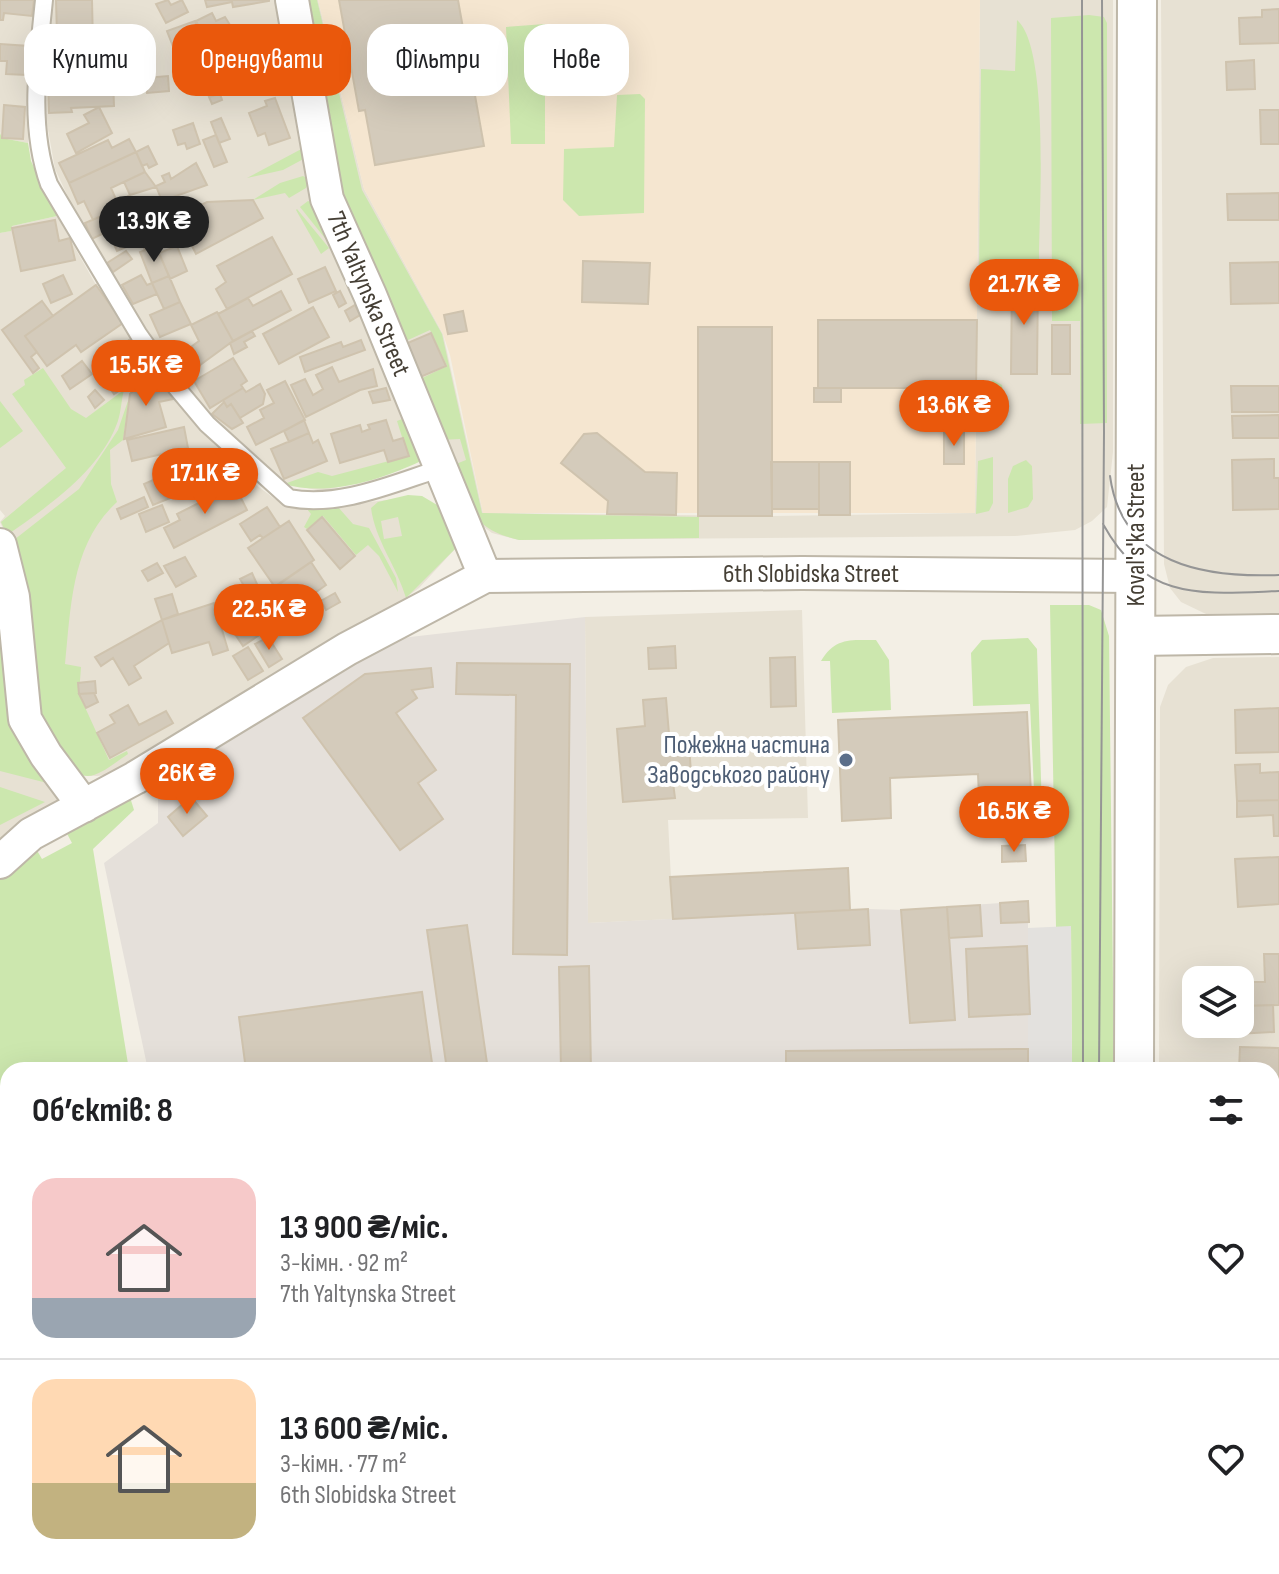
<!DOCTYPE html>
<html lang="uk">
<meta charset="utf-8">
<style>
body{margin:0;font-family:"Sofia Sans Condensed",sans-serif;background:#f6f6f6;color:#202124;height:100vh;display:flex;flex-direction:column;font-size:30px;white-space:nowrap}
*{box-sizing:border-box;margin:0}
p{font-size:26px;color:#757577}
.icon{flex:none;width:44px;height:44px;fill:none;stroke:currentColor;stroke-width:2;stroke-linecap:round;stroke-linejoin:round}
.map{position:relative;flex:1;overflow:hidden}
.details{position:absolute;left:0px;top:1062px;width:1280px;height:512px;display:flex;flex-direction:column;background:#fff;border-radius:24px 24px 0 0;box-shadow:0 8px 32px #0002}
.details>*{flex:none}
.top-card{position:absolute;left:24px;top:24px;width:800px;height:72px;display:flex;gap:16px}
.fabs{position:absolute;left:1182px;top:966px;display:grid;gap:16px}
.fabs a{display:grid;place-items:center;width:72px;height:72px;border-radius:16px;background:#fff;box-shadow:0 8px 32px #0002;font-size:40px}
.price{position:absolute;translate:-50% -68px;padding:0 18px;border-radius:28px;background:#ea580c;color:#fff;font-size:26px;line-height:52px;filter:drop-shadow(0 2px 4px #0008)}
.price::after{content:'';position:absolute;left:50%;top:48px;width:24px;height:18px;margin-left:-12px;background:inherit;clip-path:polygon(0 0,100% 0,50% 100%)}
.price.on{background:#222;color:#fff}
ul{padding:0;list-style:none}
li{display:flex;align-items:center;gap:24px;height:200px;padding:0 32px}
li+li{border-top:2px solid #e0e0e0}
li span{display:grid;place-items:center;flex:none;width:224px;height:160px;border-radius:24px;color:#555}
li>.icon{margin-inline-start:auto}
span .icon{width:96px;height:96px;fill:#fffc;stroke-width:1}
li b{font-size:34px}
h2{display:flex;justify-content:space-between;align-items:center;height:96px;padding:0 32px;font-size:34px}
.pill{padding:0 28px;border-radius:24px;background:#fff;box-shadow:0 8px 32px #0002;font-size:28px;line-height:72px}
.pill.on{background:#ea580c;color:#fff}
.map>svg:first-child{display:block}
.residential{fill:#e7e1d3;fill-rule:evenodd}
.commercial{fill:#f5e6d0}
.industrial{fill:#e5e0da}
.green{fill:#cce7ae;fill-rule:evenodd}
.parking{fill:#e3e1de}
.building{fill:#d4cbbb;stroke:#cfc3ae;stroke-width:2}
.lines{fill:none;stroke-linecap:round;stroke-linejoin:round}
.service-casing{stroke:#beb7a8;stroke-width:20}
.minor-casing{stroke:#beb7a8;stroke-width:36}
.tertiary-casing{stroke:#beb7a8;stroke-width:42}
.service{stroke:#fff;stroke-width:16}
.minor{stroke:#fff;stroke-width:32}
.tertiary{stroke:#fff;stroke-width:38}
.tram{stroke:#959595;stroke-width:2}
.service-dot{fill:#5c6f8a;stroke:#fff;stroke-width:3}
.labels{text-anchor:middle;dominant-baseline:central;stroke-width:8;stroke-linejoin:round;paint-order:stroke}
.street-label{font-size:26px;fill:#453f35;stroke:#fff}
.service-label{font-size:26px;fill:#4e5e75;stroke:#fff;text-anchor:end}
</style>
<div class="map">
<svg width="1279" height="1574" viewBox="0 0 1279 1574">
<rect width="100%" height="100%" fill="#f3efe5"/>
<path class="residential" d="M0,0H37L28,143L2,138L0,132Z
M48,0H286L406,405L401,470L323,491L284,484L207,411L148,334L82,227L55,169L45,113Z
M297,0H318L364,189L443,334L483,513L772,516L975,513L980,0H1113V452L1107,507L1092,521L1075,530L1015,536L519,540L492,533L480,524L397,345Z
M1161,0H1279V613L1206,614L1181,602L1170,588L1164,564Z
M57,216L96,285L171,390L245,477L275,499L308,509L422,496L455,549L419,588L364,628L114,774L97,776L80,775L42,716L10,543L0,522L5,516L0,510V233L10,231L12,226Z
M0,591L60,794L56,805L0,852Z
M802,610L808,818L668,820L673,919L588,923L585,617Z
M1279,657V1142L1272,1141V1070H1159L1160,707L1168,685L1186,667L1213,658ZM1196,980H1240V1024H1196Z"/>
<path class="commercial" d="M318,0H980L975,513H483L450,355L443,334L364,189Z
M8,1199V1566H222L223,1574H0V1202Z"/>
<path class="industrial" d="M585,617L588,923L868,909L901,910L1028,901V1070H148L104,863L158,823V780L375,646L410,637Z
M1272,1171H1279V1574H1155V1566H1272Z
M489,1566H1025V1574H490Z"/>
<path class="green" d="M297,0H317L362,190L442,334L482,513L699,517V538L519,540C469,528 472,508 451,466L466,460L460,439L439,440L414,382L447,366L430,330L397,345L330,189Z
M1089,15L1104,17L1107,23V423L1080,424V321H1052L1051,18Z
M1017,20C1050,48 1039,214 1039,261L1005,260L1004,279L979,278L981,69L1015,71Z
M545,24V144H511L506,27Z
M640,94L645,99L644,213L579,216L563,200L564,149L614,147L617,95Z
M0,133L2,138L28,143L31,161L57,216L12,226L11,231L0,233Z
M307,146L311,155L283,170L247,178Z
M303,176L310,180L306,188L289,198L285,193L253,200L280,183Z
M308,201L319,205L332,247L300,207Z
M297,209L329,248L321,254L296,210Z
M43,368L71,409L86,418L124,390C121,401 121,415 116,426C98,472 46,508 7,535L1,522L66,468L12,394L25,385L24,380Z
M993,380L1002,385L1004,397L986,425C980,410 978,388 993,380Z
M129,398L123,440L110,450L111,484L117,502C71,544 71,607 65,664L81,667L79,694L109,760L127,751L128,754C117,761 100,776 88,776C68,777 48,732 42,716L10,543L79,489L118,430Z
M0,401L23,431L0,448Z
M410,416L421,461C381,480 327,497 284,484L318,472L332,476L408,456L397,421Z
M993,457V503L989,511L976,514L978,461Z
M1026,460L1032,466L1033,499L1028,507L1008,513V479L1013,466Z
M408,495L422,496L449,512L455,530V549L406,598C397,567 375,540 371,508L378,502ZM398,517L402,536L384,539L381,521Z
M338,507L353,524L369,528L396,578L398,592L379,556L368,545L356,555L323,516L307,529L304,527L311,514L307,509Z
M0,591L51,784L0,771Z
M1050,605H1089L1101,610L1109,636L1114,1070H1072L1071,927H1056Z
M1028,638L1037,649L1042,811L1035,812L1030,704L973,706L971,653L982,640Z
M876,640L889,660L891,710L832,713L830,661H821C835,637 851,640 876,640Z
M0,787L45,802L0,825Z
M129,794L134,810L93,849L129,1070H8V1186L0,1188V870L35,847L42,859L72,843L64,828Z
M222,1566H489L490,1574H223Z
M1060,1566H1114V1574H1060Z"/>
<path class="parking" d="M1071,926L1072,1070H1028V928Z"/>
<path class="building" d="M0,0H34L32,16L4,13L3,20H0Z
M56,0H92L93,45H78V34L57,35Z
M168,0L171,5L182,0L188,12L166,23L156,4Z
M205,0H269V1L233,7L232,2L207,7Z
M339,0H458L484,146L375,165L365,110L359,111Z
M1279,9V43L1240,44L1239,18L1262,17V10Z
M212,13L216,21L225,17L245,49L237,52L233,46L229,48L231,51L215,59L196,21Z
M195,21L202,39L195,42L198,49L189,52L187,45L174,49L167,31Z
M0,44L29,46L27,75L6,74L7,61H0Z
M51,50L99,53L97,77L49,74Z
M290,58L292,71L281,72L280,59Z
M1254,60L1255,89L1227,90L1226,62Z
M121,62L122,74L97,77L98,64Z
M168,76L169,91L147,93L146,78Z
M208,76L209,84L195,87L193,80Z
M113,79L114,106L71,108L72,112L49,113L48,81Z
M220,94L222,100L212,104L209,97Z
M275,98L290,138L269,145L265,133L258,136L249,113L267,106L265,101Z
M4,105L25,107L23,139L2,138Z
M99,107L112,133L76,153L67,134L89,123L84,115Z
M1260,110H1279V144H1261Z
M221,118L230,139L219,143L211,122Z
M193,123L200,144L187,149L185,143L178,145L173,130Z
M216,135L227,162L214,167L203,140Z
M129,139L136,152L69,183L59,163L108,140L112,148Z
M148,146L157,164L149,168L147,164L142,166L136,152Z
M136,152L145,172L111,188L122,213L108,220L105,214L93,220L84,201L78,204L69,183Z
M196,163L207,185L162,201L156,186L165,182L162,176L169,173L171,179Z
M145,172L156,187L130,195L124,182Z
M1279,193V220H1228L1227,194Z
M130,195L138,208L126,217L117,202Z
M189,198L195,208L207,202L253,200L263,218L196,254L185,232L170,241L156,215Z
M99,217L106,232L92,239L85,223Z
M120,217H126L134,235L129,237L133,244L117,251L105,224Z
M55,220L59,241L70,238L75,260L21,271L12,228Z
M146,228L154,246L145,250L137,232Z
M272,237L292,274L227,309L216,289L226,282L217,266Z
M156,246L169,276L152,283L140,252Z
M177,246L187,271L170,279L159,253Z
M126,251L132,259L113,272L107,263Z
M583,261L650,263L648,304L582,302Z
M1279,262V303L1231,304L1230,263Z
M325,267L336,291L309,303L298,279Z
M63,275L72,294L51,303L43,284Z
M141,275L147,285L152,283L157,294L133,304L122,285Z
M169,276L180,302L164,309L152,283Z
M1012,280H1038L1037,374H1011Z
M96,285L123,323L81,352L76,345L47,366L25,336Z
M281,291L291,310L233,341L218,314L248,298L253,306Z
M340,291L346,303L339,307L333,295Z
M42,301L53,316L25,336L37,352L31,357L39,368L33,373L2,330Z
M180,302L191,324L160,337L150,315Z
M355,305L360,315L350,321L345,311Z
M313,307L329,337L279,364L263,334Z
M463,311L467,331L448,334L444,315Z
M217,312L233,341L189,373L177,357L199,341L191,325Z
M818,320H977L976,388H818Z
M1052,325H1070V374H1052Z
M698,327H772V516H698Z
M252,331L255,336L244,342L247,347L234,354L230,343Z
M431,333L446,366L418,378L403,345Z
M129,340L151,369L114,394L94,364Z
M361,340L365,350L305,372L300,357L341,342L343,347Z
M233,358L247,381L241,385L243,388L210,408L194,381Z
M82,361L92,374L70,389L62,376Z
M332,367L339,382L373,369L377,386L360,390L306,417L291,385L305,379L313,395L323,389L316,375Z
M161,377L173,399L159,402L166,427L124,439L130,394L141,383Z
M285,381L305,420L256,445L247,427L264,418L260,410L274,403L267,390Z
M260,384L265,394L263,404L240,418L231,404L227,407L223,400L243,388L246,392Z
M1231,386H1279V412H1232Z
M386,388L390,400L373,403L369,392Z
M814,388H841V402H814Z
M95,390L104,400L95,408L88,397Z
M224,402L227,407L231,404L243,423L232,429L212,414Z
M1279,415V438H1233L1232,416Z
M304,420L309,433L289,442L284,431Z
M386,420L393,441L403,438L409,456L388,462L384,450L340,463L331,434L360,425L362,432L370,429L368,425Z
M184,427L188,448L132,461L127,440Z
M309,433L313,443L318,440L327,461L284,479L271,449Z
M597,433L645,472L677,473L676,515L607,514L608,501L561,463L584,434Z
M944,433H964V464H944Z
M189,455L193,464L206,458L215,480L153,505L144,484L172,472L169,463Z
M1274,459V478H1279V509L1233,510L1232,460Z
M771,462H819V509H772Z
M819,462H850V515H819Z
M220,486L225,496L237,490L247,510L174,548L164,528L180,520L177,514L199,503L196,498Z
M144,497L148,507L121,519L117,509Z
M162,505L169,522L146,532L139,514Z
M267,507L280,527L263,538L260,535L251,541L240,524Z
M322,517L355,556L340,569L307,530Z
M289,521L314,560L275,587L248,548Z
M185,557L196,576L176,587L164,566Z
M311,562L326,585L312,595L317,603L291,621L271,589Z
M157,563L163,573L148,581L142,571Z
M252,573L261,593L252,600L240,579Z
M266,590L275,602L269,606L277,618L269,624L271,627L243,646L219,610L246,591L252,600Z
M335,593L340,602L326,610L321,601Z
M172,594L178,614L162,620L155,599Z
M214,603L228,650L213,655L209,642L172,653L162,620Z
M162,620L169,643L134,666L141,678L129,685L113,658L101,666L95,657Z
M268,637L282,659L269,667L255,644Z
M675,646L676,668L649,669L648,648Z
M248,647L263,671L248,680L233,656Z
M795,657L796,706L771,707L770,658Z
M457,663L570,664L567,955L513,954L516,695L456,694Z
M431,668L433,687L412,690L417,698L396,713L436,770L418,783L443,819L400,850L303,718L365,674Z
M95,681L96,693L79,694L78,683Z
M94,693L98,702L86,708L79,694Z
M666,698L670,746L689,744L691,773L672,775L675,798L623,802L617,729L645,726L643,700Z
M128,705L139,725L166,711L173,723L110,758L97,733L115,723L110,715Z
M1279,708V752L1236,753L1235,710Z
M1027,712L1032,815L980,818L978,774L890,778L891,818L842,821L838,720Z
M1260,764V773L1279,772V800L1237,801L1235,765Z
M191,797L207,816L183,836L168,817Z
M1279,800V836H1274L1273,815L1237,817V801Z
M1025,845L1026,861L1002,862V846Z
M1279,857V904L1238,907L1235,859Z
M848,868L850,910L673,919L670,877Z
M1028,901L1029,922L1001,923L1000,903Z
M980,905L982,936L949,938L947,907Z
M947,907L955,1020L910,1023L901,910Z
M868,909L870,945L798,949L795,913Z
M467,925L488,1070H447L427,930Z
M1027,946L1030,1014L969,1017L966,949Z
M1264,954H1279V1005L1240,1006V982H1265Z
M589,966L591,1070H561L559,967Z
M422,992L433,1070H246L239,1017Z
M1273,1005L1274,1032L1237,1034L1240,1006Z
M1240,1047L1279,1048V1082H1272V1070H1239Z
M1028,1049V1070H786V1051Z
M1272,1222L1279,1223V1308H1272Z
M1272,1347H1279V1493L1272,1494Z
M1272,1507H1279V1561L1272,1562Z
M508,1566H642V1574H508Z"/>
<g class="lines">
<defs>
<path id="service" d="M44,0C38,60 28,126 49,184L139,335L176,387L207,424L289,498C340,508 394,483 442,468"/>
<path id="minor" d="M292,0L327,199L370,295L485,576
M0,545L13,597L25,719L46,755L84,806
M0,862L31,834L135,778L347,649L485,576L802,573L1136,576
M1272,1156H1279"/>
<path id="tertiary" d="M1136,636L1279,634
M1134,1070L1137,0
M1134,1566V1574"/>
</defs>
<use href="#service" class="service-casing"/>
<use href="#minor" class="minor-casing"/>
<use href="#tertiary" class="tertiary-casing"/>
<use href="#service" class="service"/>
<use href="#minor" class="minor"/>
<use href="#tertiary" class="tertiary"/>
<path class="tram" d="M1082,0L1083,1070
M1110,476C1122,565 1205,578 1279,575
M1103,524C1146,602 1201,594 1279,591
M1099,1070L1104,433L1102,0
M1083,1574V1566
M1098,1574V1566"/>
</g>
<circle class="service-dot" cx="846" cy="760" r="8"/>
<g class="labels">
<g class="street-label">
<text transform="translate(368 294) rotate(67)">7th Yaltynska Street</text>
<text transform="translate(1136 535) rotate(-90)">Koval's'ka Street</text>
<text x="811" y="574">6th Slobidska Street</text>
</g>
<g class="service-label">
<text x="830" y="745">Пожежна частина<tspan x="830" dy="30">Заводського району</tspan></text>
</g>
</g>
</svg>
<div class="fabs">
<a><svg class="icon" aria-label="layers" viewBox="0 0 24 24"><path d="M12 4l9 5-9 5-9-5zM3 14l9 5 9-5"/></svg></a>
</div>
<b class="price on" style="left:154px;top:264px">13.9K ₴</b>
<b class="price" style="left:1024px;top:327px">21.7K ₴</b>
<b class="price" style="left:146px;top:408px">15.5K ₴</b>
<b class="price" style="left:954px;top:448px">13.6K ₴</b>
<b class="price" style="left:205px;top:516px">17.1K ₴</b>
<b class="price" style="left:269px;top:652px">22.5K ₴</b>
<b class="price" style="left:187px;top:816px">26K ₴</b>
<b class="price" style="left:1014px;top:854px">16.5K ₴</b>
<div class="top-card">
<a class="pill">Купити</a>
<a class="pill on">Орендувати</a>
<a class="pill">Фільтри</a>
<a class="pill">Нове</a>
</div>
<section class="details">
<h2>Об’єктів: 8<svg class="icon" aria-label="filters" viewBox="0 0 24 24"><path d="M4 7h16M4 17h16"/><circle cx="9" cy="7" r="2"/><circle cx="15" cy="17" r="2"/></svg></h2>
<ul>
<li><span style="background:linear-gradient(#f6c9c9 75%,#9aa5b1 0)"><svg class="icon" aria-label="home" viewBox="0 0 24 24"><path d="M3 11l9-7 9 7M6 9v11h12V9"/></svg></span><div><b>13 900 ₴/міс.</b><p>3-кімн. · 92 m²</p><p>7th Yaltynska Street</p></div><svg class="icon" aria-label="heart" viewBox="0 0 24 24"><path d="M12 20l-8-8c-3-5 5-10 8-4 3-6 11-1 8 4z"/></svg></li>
<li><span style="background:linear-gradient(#ffd9b3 65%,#c2b280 0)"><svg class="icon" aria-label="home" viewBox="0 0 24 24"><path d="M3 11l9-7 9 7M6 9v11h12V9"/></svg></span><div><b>13 600 ₴/міс.</b><p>3-кімн. · 77 m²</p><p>6th Slobidska Street</p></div><svg class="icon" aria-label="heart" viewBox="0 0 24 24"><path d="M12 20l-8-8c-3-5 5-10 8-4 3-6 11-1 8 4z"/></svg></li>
</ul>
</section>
</div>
